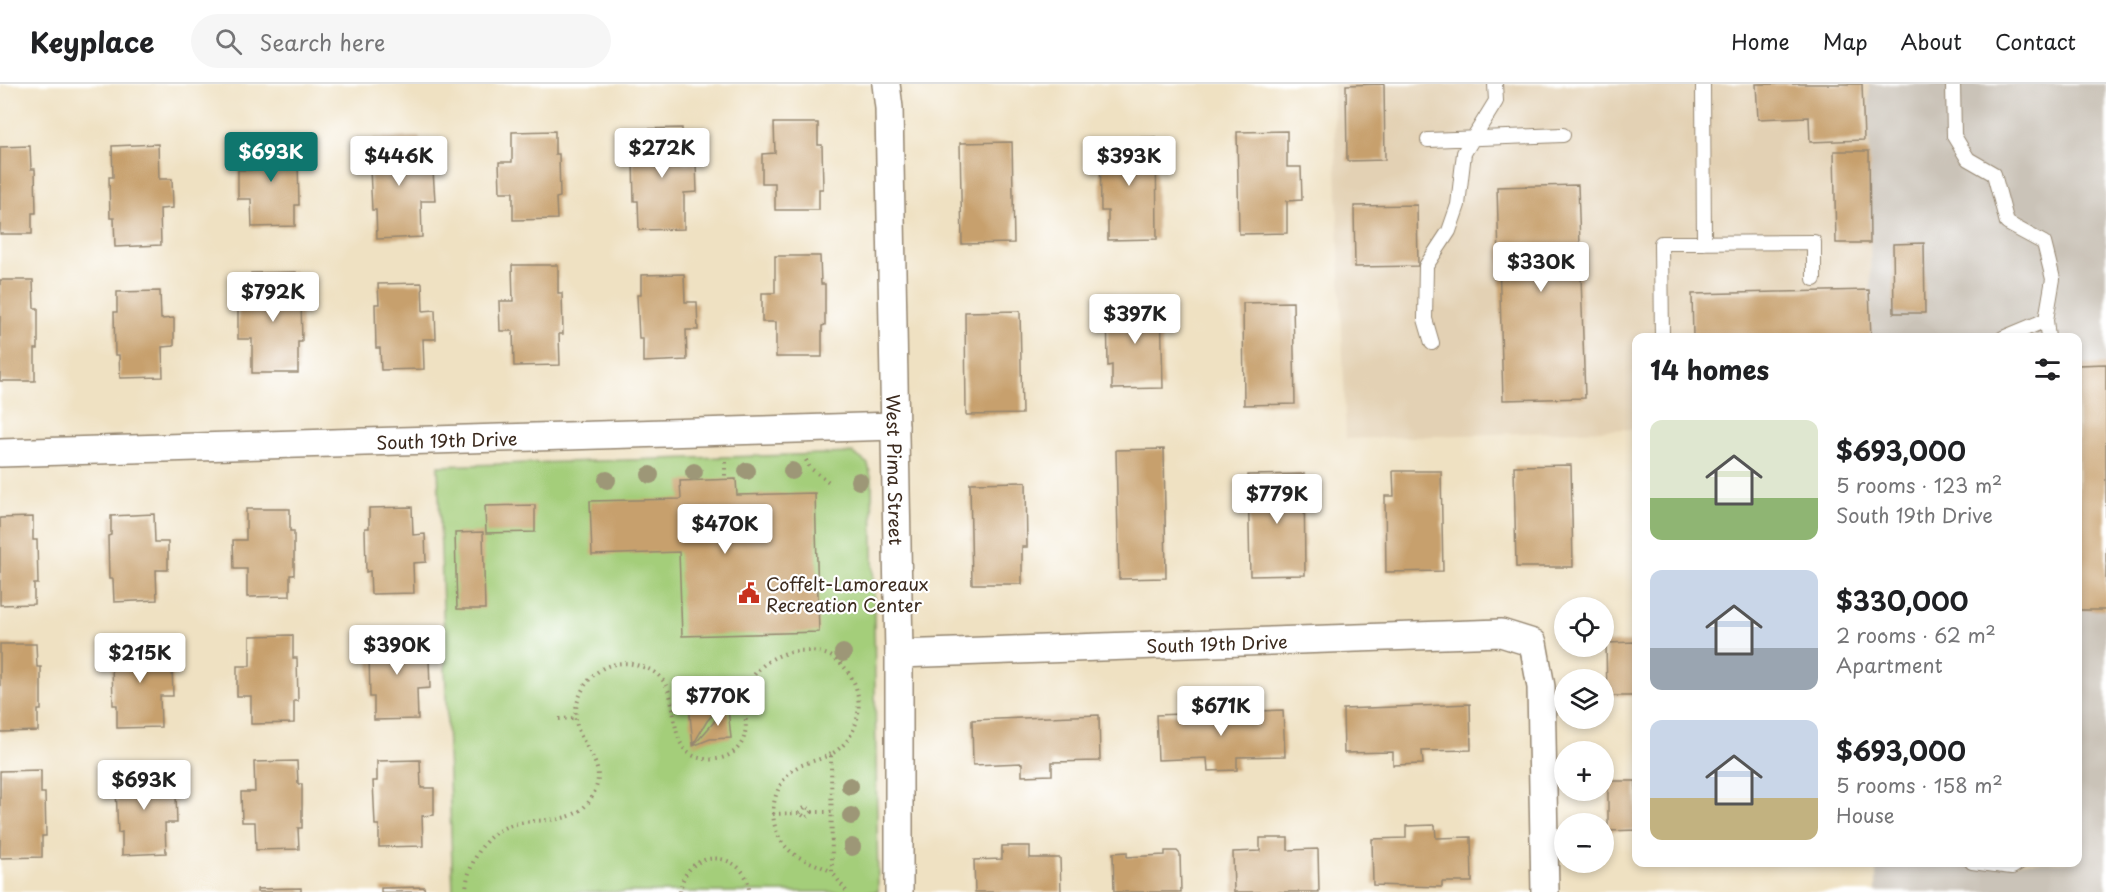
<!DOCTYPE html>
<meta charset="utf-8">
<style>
body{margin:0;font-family:"Playpen Sans",sans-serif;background:#f6f6f6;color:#202124;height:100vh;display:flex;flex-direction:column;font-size:22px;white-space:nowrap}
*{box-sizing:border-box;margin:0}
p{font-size:20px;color:#757577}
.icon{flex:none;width:33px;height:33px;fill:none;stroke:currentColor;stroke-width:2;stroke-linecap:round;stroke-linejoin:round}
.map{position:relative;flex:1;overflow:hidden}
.sheet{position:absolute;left:1632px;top:249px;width:450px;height:534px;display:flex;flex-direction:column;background:#fff;border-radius:12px;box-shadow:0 3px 9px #0003}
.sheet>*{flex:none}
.fabs{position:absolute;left:1554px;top:513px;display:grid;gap:12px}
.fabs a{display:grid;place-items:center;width:60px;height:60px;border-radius:50%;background:#fff;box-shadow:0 3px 9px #0003;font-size:30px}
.price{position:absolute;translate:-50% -51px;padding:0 14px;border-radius:6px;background:#fff;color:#222;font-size:20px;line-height:39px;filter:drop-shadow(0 2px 3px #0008)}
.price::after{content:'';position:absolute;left:50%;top:36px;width:18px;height:14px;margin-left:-9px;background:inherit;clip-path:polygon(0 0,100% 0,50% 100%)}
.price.active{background:#0f766e;color:#fff}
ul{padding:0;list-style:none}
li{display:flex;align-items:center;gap:18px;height:150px;padding:0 18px}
li span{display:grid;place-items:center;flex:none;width:168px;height:120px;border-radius:12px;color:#555}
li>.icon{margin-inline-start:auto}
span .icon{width:72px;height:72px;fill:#fffc;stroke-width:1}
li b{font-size:26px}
h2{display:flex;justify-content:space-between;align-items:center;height:72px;padding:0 18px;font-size:26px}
header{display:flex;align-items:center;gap:36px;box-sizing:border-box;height:84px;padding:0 30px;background:#fff;border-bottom:2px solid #e0e0e0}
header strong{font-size:28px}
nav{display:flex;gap:33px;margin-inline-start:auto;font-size:21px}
.search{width:420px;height:54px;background:#f6f6f6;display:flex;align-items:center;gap:15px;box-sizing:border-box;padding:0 21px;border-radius:33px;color:#757577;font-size:22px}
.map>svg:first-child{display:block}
.built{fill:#e3d1b4}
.industrial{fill:#cac3b8}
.green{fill:#a4ce7a;stroke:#707c4c;stroke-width:1.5}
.building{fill:#c7a06d}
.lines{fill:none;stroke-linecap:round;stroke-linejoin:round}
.service-casing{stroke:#958670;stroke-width:16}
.minor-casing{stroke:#958670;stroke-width:30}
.path{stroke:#958670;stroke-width:4;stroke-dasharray:1.5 4.5;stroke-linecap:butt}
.service{stroke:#fff;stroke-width:14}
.minor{stroke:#fff;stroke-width:27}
.tree{fill:#9d9777}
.labels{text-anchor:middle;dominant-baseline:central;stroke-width:4.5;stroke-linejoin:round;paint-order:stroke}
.street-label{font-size:18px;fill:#3b2a1e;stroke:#fff}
.poi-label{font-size:18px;fill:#3b2a1e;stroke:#fff;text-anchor:start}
</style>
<header>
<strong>Keyplace</strong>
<div class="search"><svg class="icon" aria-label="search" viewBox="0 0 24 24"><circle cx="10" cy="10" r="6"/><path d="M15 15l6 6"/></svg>Search here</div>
<nav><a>Home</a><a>Map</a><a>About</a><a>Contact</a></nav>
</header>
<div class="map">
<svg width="2106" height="808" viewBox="0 0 2106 808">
<rect width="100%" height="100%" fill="#fff"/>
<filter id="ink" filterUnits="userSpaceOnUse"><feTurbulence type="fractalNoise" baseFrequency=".0167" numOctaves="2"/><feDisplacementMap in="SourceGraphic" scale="12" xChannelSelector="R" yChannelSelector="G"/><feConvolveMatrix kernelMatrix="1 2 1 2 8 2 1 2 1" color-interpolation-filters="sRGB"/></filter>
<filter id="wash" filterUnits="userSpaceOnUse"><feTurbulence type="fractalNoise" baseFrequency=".008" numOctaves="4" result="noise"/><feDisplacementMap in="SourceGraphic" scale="24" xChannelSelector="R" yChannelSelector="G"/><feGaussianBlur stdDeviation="1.35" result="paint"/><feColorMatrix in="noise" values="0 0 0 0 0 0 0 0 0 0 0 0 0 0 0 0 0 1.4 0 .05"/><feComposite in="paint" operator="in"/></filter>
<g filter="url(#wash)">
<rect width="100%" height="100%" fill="#efe1c2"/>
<path class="built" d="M1333,0H1869L1871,253L1636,254V345L1346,355Z"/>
<path class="industrial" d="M1869,0H2106V808H1876V779L2078,778V254L1871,253Z"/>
<path class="green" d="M853,369L868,380L872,396L878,808H453L438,382Z"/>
<g id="blocks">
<path class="building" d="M1384,0L1385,76L1347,77L1346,1Z
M1756,0H1862L1864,56L1810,58L1809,33L1758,35Z
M774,39H818V61H822L823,105H819V126H775V99H762V70L775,69Z
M682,44L683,79H696L697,108L684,109V145L639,146L638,117H634L633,76H637L636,45Z
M555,47V70H559L560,113L556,114L557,135L513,136V108H500L499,78H512V48Z
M1287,47V83H1301L1302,116L1287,117V149L1239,150L1237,48Z
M420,53V88L433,87L435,117H421L422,153L377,155L376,126H372L370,85H374L373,54Z
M1156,53L1157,155L1108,156V127H1101L1100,54Z
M294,55V78H298L299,121H295V142L252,143L251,115H238V86H251L250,56Z
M1012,58L1014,159L962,160L960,59Z
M158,60L159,95H172L173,124L160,125L161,161L115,163L114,134H110L109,93H113L112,62Z
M30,62L31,85H35L36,129H32V150H0V63Z
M1834,67H1869L1870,159H1836Z
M1578,101L1585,314L1503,316L1497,103Z
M1417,121L1418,182L1355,183L1354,122Z
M1924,159L1925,229H1894L1893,160Z
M775,172H820L821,200H825V241L822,242V273H776V238H762V209H775Z
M512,181H558V209H562L563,250H559L560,281L514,282L513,247H500L499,217H513Z
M296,188L297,217H301L302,258H298V289H252V255H238V225H251V189Z
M684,190L685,218H697L698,246H686L687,276L643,278V255H639L637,211H641V191Z
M0,196H33L34,224H38V265H35V297H0Z
M422,199L423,227L435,226L436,255H423L424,285L381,286L380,264H376L375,220H379L378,200Z
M1869,206L1871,254H1693L1692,210Z
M160,207L161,235L174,234V262L162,263L163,293L120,294L119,271H115L114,228H117V208Z
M1161,218L1163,304L1112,305V281L1108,282L1107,219Z
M1293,218L1295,320L1244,321L1243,219Z
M1020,227L1022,330L966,331L965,228Z
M2106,280V526H2078V281Z
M1164,365L1166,494L1119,495L1116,366Z
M1571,381L1573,483H1516L1514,382Z
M1393,387H1441L1443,487L1386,488L1385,412H1394Z
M1304,390L1305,491L1250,492L1248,391Z
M736,395L737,411L815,409L819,548L682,552L679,468L592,471L590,417L681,415L680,397Z
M1026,398L1027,463H1022V500H972L970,399Z
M535,421V448L486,449L485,422Z
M412,423L413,451L425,450L426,478L413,479L414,509L371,510L370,487L366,488L365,444H369V424Z
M246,425H290V447H294V491H290V512L247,513V485H234L233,456H246Z
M154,430L155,458H168V486H156L157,516L114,518L113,495H109L108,452L111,451V432Z
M33,433V456H37L38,500H34V520L0,521V434Z
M483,448L485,525H457L455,449Z
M416,549L417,577L429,576L430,604L417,605L418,635L374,636V613H370L369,570H373L372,550Z
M293,551V574H297L298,617H294V639L251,640V612H237V582H250V552Z
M159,556V584H172L173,612H160L161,643L117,644V621H113L112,578L116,577L115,558Z
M1636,558V612H1607L1606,559Z
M0,560H36L37,583H41V626H38V647L0,648Z
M728,614L707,637L693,661L689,621H710Z
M727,615L731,654L710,655L693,662L714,638Z
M1470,620L1471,666L1422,667L1423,680L1393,681V668L1344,669L1343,625Z
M1283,626L1285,672L1237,673V686L1208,687L1207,674L1158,676L1156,631Z
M1099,631L1100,677L1052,678V691L1022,692V679L973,681L972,636Z
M420,676L421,704H434V731L422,732L423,762L379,763V741H375L373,697H377V677Z
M297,677L298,700H302V744H298L299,765L256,766L255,738H242L241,708H255L254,678Z
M163,683V712L176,711L177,739H165L166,769L122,771V748L118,749L116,705L120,704L119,685Z
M41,686V709H45L46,752H42V773L0,774V687Z
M1608,697H1636V746L1608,747Z
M1435,741L1436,754L1471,753L1472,798H1442V803L1373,801L1372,755L1406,754V742Z
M1260,754H1288V766L1318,765L1319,808H1234L1233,768L1260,767Z
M1002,762H1030V774H1060L1061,808H975L974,776L1002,775Z
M1165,767H1177L1180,770L1181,808H1114L1113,769L1127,768V773L1165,771Z
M424,803L425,808H381V804Z
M301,804V808H257V805Z"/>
</g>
</g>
<g filter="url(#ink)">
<use href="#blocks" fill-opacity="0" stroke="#958670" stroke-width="1.5"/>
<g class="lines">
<defs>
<path id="service" d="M1703,0L1704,159
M1953,0L1954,52L1968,75L1994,90L2007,139L2044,159L2053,195L2046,236L2048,254
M1428,56L1563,51
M1662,254L1661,159L1814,158V195
M2003,254L2046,236
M1432,259L1425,235L1426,182L1449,147L1458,121L1464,69L1496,17L1495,0
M1972,778L2012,783L2020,778"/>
<g id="minor">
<path id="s1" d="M886,0L889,24L899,570V808"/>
<path id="s2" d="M0,369L895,342"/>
<path id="s3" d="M899,570L1501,549L1533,559L1541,603L1545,808"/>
</g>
</defs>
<use href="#service" class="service-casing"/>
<use href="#minor" class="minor-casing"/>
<path class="path" d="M806,376L810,384L829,398
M725,378V395
M559,635L575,634
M831,670C819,677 803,678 793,686C767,707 766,751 794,770C806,778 820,781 832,788
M812,728H832
M773,730L800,729L806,734L812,728L806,722L800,729
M466,808C466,794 471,781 478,769C509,715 564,755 590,716C620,669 553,658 584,603C590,593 600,584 611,581C622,578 632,579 643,583C693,598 655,669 705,675C719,677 733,672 741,660C750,645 743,628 746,611C750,583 780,565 806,567C824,567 838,573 848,588C867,613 860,655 831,670L832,788L847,808
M680,808C686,758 750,769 749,808"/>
<use href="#service" class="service"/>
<use href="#minor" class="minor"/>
</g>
<g class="tree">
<circle cx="747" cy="387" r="9"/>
<circle cx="792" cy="387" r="9"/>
<circle cx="694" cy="388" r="9"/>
<circle cx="650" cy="391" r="9"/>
<circle cx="607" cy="396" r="9"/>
<circle cx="859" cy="397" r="9"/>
<circle cx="843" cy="569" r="9"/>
<circle cx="850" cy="702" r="9"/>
<circle cx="851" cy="732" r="9"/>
<circle cx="852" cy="763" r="9"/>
</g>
</g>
<defs>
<symbol id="civic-bare" viewBox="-9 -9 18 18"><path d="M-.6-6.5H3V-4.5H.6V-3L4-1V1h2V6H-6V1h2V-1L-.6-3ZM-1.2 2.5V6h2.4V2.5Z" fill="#c8321e" stroke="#fff" stroke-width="2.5" paint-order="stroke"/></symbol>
</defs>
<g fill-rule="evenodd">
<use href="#civic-bare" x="734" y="494" width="30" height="30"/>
</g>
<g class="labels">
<g class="street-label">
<text stroke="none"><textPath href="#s2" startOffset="447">South 19th Drive</textPath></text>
<text stroke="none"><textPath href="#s1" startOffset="386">West Pima Street</textPath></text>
<text stroke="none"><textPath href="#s3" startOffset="318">South 19th Drive</textPath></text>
</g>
<g class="poi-label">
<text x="766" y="499">Coffelt-Lamoreaux<tspan x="766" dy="21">Recreation Center</tspan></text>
</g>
</g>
</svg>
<div class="fabs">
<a><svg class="icon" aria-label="locate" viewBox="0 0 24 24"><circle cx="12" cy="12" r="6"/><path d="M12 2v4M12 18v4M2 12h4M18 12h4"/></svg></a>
<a><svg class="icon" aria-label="layers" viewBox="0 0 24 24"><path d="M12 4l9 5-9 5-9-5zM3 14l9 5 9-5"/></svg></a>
<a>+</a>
<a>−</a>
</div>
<b class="price" style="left:662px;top:95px">$272K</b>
<b class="price active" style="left:271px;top:99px">$693K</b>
<b class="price" style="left:399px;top:103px">$446K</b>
<b class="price" style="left:1129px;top:103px">$393K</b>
<b class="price" style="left:1541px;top:209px">$330K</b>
<b class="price" style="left:273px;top:239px">$792K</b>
<b class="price" style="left:1135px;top:261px">$397K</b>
<b class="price" style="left:1277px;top:441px">$779K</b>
<b class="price" style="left:725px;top:471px">$470K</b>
<b class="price" style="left:397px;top:592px">$390K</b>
<b class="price" style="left:140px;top:600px">$215K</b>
<b class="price" style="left:718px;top:643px">$770K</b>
<b class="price" style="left:1221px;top:653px">$671K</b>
<b class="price" style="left:144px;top:727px">$693K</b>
<section class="sheet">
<h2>14 homes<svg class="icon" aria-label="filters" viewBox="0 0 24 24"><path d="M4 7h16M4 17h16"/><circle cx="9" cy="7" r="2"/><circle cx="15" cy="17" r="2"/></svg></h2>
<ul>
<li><span style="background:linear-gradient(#dfe7d0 65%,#8fb573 0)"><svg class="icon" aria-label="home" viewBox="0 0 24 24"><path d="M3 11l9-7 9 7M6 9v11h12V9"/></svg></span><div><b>$693,000</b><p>5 rooms · 123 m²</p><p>South 19th Drive</p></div></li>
<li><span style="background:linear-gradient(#c9d6e8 65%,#9aa5b1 0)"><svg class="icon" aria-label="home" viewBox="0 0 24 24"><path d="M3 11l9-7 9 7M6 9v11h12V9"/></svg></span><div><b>$330,000</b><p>2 rooms · 62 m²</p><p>Apartment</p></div></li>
<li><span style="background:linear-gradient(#c9d6e8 65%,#c2b280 0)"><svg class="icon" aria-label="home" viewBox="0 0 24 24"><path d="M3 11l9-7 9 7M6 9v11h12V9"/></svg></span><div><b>$693,000</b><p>5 rooms · 158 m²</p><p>House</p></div></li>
</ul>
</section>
</div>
